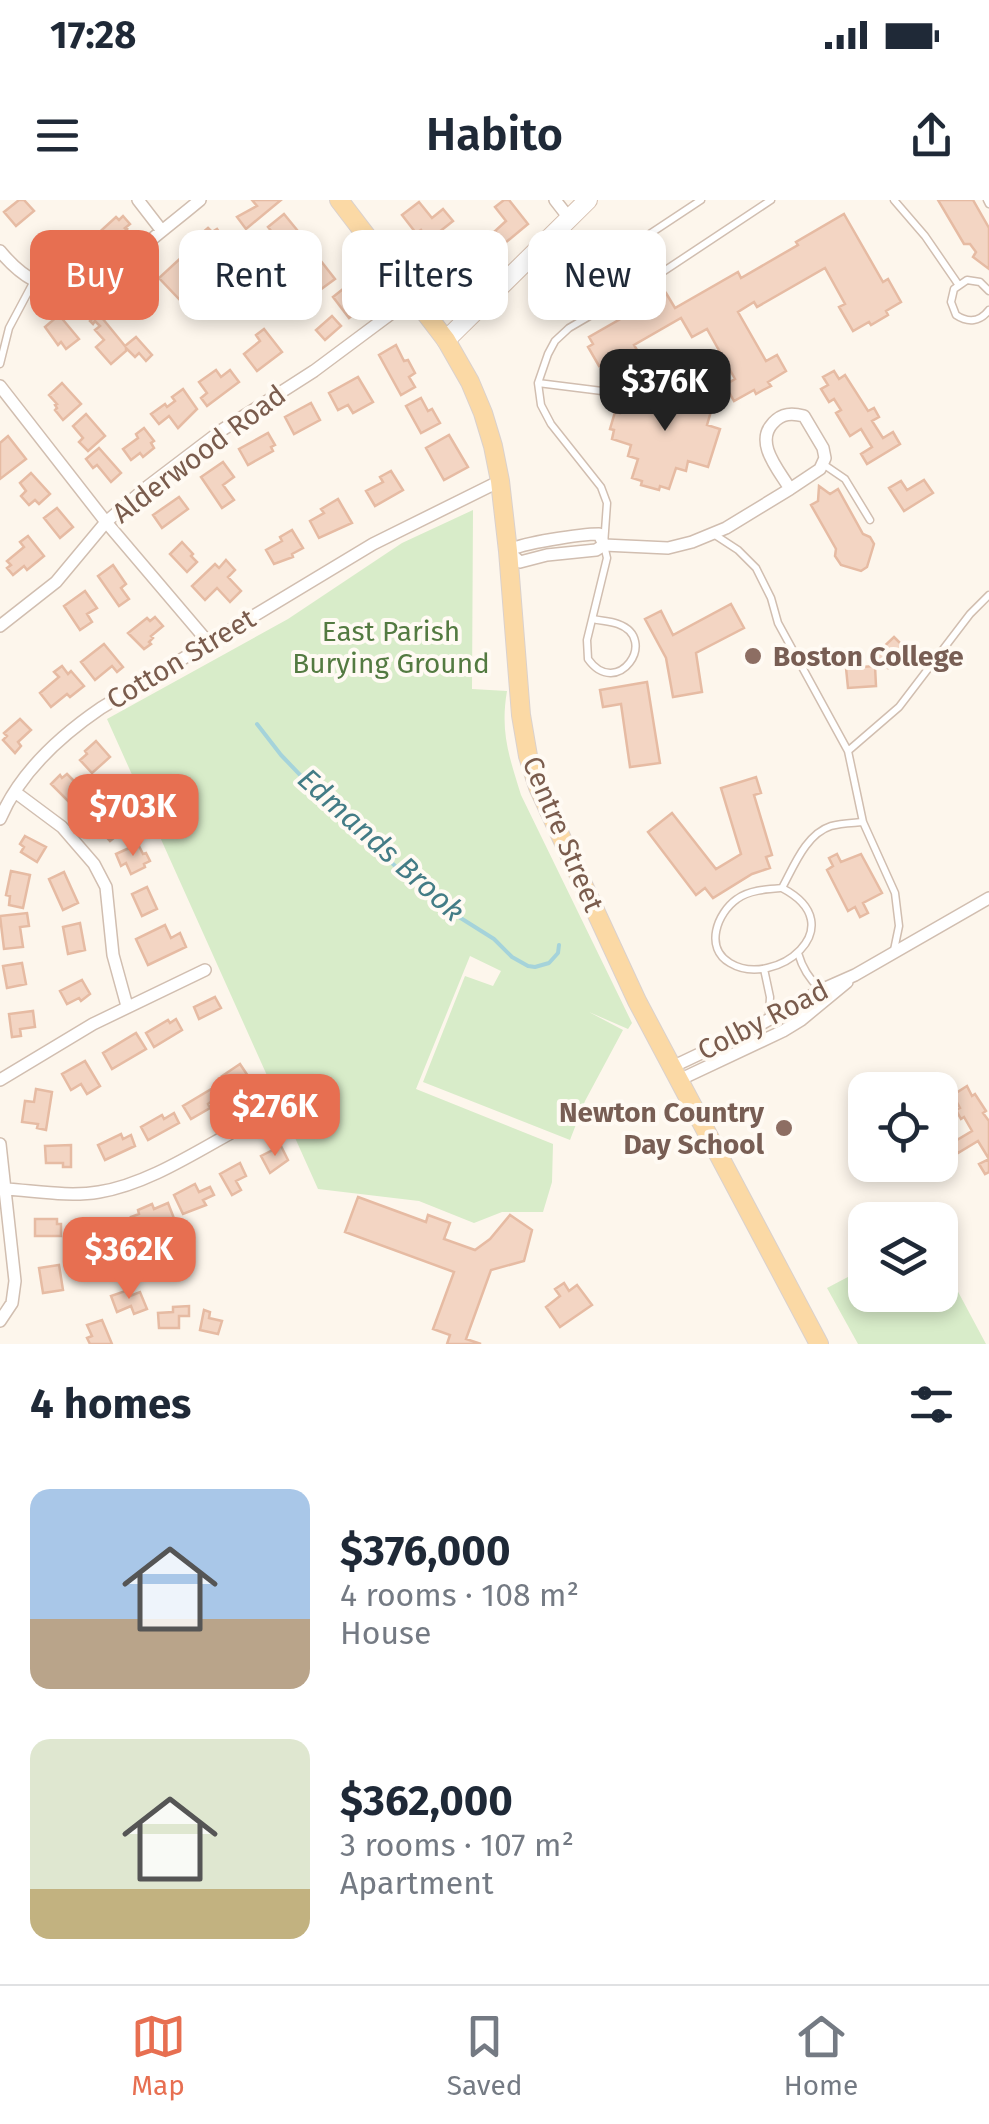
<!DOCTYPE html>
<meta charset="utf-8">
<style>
body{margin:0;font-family:"Fira Sans",sans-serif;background:#f2f2f3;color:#1f2937;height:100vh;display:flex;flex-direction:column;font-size:38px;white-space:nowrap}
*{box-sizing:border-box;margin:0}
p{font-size:32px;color:#747a83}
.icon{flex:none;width:55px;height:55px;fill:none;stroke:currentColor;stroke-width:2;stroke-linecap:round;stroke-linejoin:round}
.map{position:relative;height:1144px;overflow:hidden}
.side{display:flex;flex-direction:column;background:#fff;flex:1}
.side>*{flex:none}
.banner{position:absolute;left:30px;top:30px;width:930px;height:90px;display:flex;gap:20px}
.buttons{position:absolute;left:848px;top:872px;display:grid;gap:20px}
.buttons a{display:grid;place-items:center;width:110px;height:110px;border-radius:20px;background:#fff;box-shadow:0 5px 15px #0003;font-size:50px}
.price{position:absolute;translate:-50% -85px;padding:0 22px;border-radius:20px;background:#e76f51;color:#fff;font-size:32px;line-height:65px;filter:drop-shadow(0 2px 5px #0008)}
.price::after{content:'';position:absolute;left:50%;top:60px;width:30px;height:22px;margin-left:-15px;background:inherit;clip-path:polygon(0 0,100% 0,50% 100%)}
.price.active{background:#222;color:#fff}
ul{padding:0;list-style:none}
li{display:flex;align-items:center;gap:30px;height:250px;padding:0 30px}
li span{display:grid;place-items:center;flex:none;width:280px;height:200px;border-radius:20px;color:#555}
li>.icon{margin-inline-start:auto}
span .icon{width:120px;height:120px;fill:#fffc;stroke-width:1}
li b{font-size:42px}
h2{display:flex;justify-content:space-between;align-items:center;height:120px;padding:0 30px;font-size:42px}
.chip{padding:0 35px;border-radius:20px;background:#fff;box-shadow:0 5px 15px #0003;font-size:35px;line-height:90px}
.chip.active{background:#e76f51;color:#fff}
.status{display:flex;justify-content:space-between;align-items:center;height:70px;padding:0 50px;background:#fff;direction:ltr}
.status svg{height:28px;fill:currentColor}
header{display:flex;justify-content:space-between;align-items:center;height:130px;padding:0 30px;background:#fff;font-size:45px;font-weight:600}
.dock{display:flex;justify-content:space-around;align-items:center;height:140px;border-top:2px solid #e0e1e3;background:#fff;font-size:28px;color:#747a83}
.dock a{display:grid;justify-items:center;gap:5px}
.dock .active{color:#e76f51}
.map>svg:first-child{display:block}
.green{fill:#d8ecc9}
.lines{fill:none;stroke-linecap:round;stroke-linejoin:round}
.stream{stroke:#a5d3da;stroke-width:4}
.building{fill:#f3d5c3;stroke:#e6bba3;stroke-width:2.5}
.lane-casing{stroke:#d1beb0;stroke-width:9}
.street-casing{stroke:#d1beb0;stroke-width:14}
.secondary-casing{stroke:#d6c0b0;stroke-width:20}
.primary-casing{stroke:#dad1cd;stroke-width:20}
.lane{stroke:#fff;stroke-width:6}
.street{stroke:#fff;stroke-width:11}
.secondary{stroke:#fff;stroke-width:18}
.primary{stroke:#fbd9a5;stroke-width:18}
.education-dot{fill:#8d6e63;stroke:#fffaf3;stroke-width:4}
.labels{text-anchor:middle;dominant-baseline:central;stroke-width:8;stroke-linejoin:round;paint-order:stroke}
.street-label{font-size:28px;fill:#7a5c4d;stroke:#fffaf3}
.park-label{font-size:28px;fill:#537a41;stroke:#fffaf3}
.education-label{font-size:28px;font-weight:bold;fill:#785e54;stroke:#fffaf3;text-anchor:start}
.water-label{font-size:30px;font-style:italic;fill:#437c86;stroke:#fffaf3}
</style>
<div class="status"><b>17:28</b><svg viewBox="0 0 49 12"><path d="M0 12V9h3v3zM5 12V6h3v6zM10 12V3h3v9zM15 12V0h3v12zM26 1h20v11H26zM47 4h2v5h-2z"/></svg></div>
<header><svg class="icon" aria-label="menu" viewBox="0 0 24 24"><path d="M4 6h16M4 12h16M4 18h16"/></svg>Habito<svg class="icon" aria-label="share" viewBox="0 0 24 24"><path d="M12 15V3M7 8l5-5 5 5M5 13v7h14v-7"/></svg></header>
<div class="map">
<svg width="989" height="1144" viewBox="0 0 989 1144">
<rect width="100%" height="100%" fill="#fdf6ec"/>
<path class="green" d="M473,310L472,489L507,491C500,532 509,556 521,595L632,823L628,829L589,812L623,830L585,901L570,940L423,882L465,776L493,786L501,771L470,756L416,889L553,944L552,982L543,1012H502L474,1023L419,1001L318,989L107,519L288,419L402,343Z
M940,1058L986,1144H858L827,1088L865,1068V1095H940Z"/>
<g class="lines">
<path class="stream" d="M257,524L281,555L327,603L432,700L494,739L512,757L528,766L535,767L549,763L558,753L559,745"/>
</g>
<path class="building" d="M19,0H24L34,11L16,26L4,12Z
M252,0H281L246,29L237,17L257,6Z
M504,0H509L528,24L505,43L495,31L506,21L495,7Z
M938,0H973L989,28V69L973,57L976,52L970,44H964Z
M419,2L432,18L443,9L453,21L429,40L421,30L416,33L402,15Z
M284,14L302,36L279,55L272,46L279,41L268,27Z
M844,14L883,82L888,79L901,102L886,111L888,115L871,125L869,122L853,131L839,107L845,104L825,68L757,107L754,102L738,112L766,161L777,155L786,171L768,182L771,186L763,190L756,194L754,190L734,201L725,185L735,179L707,129L692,137L681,118L634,145L640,155L610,173L604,163L599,166L588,147L593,144L589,137L666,93L675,108L738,72L741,78L798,45L796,42Z
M123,16L130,24L125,28L127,29L109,45L107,42L102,47L93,38L116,17L119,20Z
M208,28L212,32L217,29L224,39L213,48L216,51L203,61L189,44Z
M53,39L73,42L71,59L51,57Z
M450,49L460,63L476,50L486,63L469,77L465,72L454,81L437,59Z
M185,54L205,76L179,99L159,78Z
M317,56L335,79L320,90L303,66Z
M138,81L157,105L145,115L144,113L140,116L138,113L136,115L120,95Z
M348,85L365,106L349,118L333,97Z
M98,113L125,146L136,137L152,155L146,161L139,153L135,157L126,148V151L111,164L96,147L104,140L95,130L100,126L95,121L93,124L90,121Z
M59,115L79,139L66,149L61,142L58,145L45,127Z
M332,116L341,126L325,140L316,130Z
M264,129L282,152L257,171L244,154L260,141L256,135Z
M396,145L404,161L408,160L415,173L409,177L415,187L401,195L379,155Z
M216,170L221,177L230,170L239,182L207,206L201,198L207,193L199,182Z
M834,171L839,179L845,175L868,211L874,208L879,217L872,221L883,238L893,232L900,244L867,264L861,254L872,247L861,229L850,236L836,213L841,210L834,199L829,202L821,189L828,185L823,177Z
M358,177L373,202L353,213L348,205L338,210L329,193Z
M62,183L81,204L63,220L55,210L57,208L55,205L57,204L49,195Z
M667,184L696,193L693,202L712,208L707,225L720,229L708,267L688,261L686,271L676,268L669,289L660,286L659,290L641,285L642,281L632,278L638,259L628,256L631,245L612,239L614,230L610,229L615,212L620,213L623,203L632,206L638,188L656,193L658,186L666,188Z
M183,189L197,209L178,228L169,216L159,224L151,214L165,204L167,207L175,201L172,197Z
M421,198L428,211L432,209L440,223L421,233L406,206Z
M311,203L320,220L294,234L285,217Z
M86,214L105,236L88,251L79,242L83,238L73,226Z
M144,228L154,241L151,243L154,248L143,257L140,253L131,260L123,249L138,238L136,234Z
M268,233L275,245L271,247L273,251L248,265L239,249Z
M449,235L468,267L444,280L426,248Z
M8,236L26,259L0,279V243Z
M99,248L121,273L111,282L97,265L93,268L86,259Z
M223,262L234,277L223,285L234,300L222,308L201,277Z
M391,271L403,290L375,306L366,291L383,282L380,277Z
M31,273L50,294L39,304L35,300L29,305L21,296L26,291L20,283Z
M924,280L933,293L904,311L889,288L901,281L907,290Z
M819,286L830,294L838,289L863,334L870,337L874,344L867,367L861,371L841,365L835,356L836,349L811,305L818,301Z
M179,297L188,309L162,328L153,315Z
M338,299L352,323L319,338L310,321L324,313L321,309Z
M57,308L73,327L60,338L44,318Z
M292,330L303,348L292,354L293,357L274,364L266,350L282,341L280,337Z
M28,336L44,356L27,370L24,366L13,375L7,368L11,365L7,361L24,347L20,342Z
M182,342L193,354L191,356L197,362L187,372L170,354Z
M226,360L235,370L228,377L241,391L230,402L217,388L205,400L192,386L215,364L219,368Z
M113,365L126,384L121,388L129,399L119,406L98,376Z
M85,391L97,408L87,414L92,422L80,430L64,406Z
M731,404L744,428L696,453L702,492L673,497L666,458L645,419L661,411L673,435Z
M155,417L163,426L151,436L153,438L149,442L151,444L144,449L128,433L147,418L150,421Z
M894,437L906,449L904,451L908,456L896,468L892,464L888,468L875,455Z
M104,444L123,467L117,472L112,466L95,480L81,462Z
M62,466L68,474L71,471L84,486L70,497L67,494L51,507L40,493L59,477L54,472Z
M875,466L876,486L848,488L846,468Z
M647,482L660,563L630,567L621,504L603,507L600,490Z
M20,519L31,530L18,542L21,546L15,553L3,540L7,536L4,533Z
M96,541L110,557L92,573L80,560L87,554L85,551Z
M67,574L87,594L74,607L51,584L60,575L62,578Z
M756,577L761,593L754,595L772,655L766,657L770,668L752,674L713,698L705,688L696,695L648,632L672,613L716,669L741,654L721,588Z
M101,608L113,622L121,615L130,625L110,641L90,618Z
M25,636L46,647L37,662L21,652L24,647L20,644Z
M138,644L143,654L146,653L150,661L144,664L145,667L131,674L126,663L121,666L116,654Z
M837,654L841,662L861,654L882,693L863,703L868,713L860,717L855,707L848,711L827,670L833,666L829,658Z
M11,671L30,675L23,708L9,705L10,696L6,695Z
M64,672L78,703L63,710L49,679Z
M147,687L157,709L142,716L132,694Z
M27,713L29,726L20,727L23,747L4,749L0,716Z
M80,723L85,750L68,754L63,727Z
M165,725L171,738L180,733L186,747L148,765L136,739Z
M22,763L26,784L7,788L3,766Z
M82,780L90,794L81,801L79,798L67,804L60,791Z
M215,797L221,808L199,819L194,807Z
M33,811L35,827L20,829L21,836L12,837L9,814Z
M176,819L182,830L154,847L146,833L168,820L170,823Z
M136,833L146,849L112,869L103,853Z
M85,861L100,886L87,894L81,884L71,890L62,874Z
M240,864L250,879L232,891L222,876Z
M967,886L972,896L975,894L986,911L983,913L989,921V972L985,974L979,964L989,959L978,941L958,953L952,943L972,931L964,917L961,919L956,910L960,908L953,895Z
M213,888L218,897L208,904L210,908L191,919L183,906Z
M36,889L52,892L46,930L37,928L38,924L22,922L25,901L34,902Z
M174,913L179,923L148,940L141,927L162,915L164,919Z
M121,934L123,939L131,935L135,946L105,960L98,945Z
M71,945V967H63V963H46L45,946Z
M281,946L288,960L270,973L261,956Z
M240,963L246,976L236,981L241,990L232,995L220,974Z
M195,984L199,992L210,987L214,995L203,1000L206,1005L183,1014L174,995Z
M358,997L426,1022L428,1015L450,1023L444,1039L475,1050L490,1039L510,1015L532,1030L524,1061L491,1070L466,1139L481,1144H447L450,1135L433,1129L454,1072L345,1032Z
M168,1003L175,1021L157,1027L159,1032L151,1035L149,1030L138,1034L131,1017L139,1014L138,1010L152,1004L154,1009Z
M35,1019H57V1024H61V1036H35Z
M109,1023L111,1037L100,1039L101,1046L89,1047L86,1026Z
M59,1065L63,1090L43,1093L39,1068Z
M564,1083L569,1091L577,1085L592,1105L560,1127L546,1107L560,1096L555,1089Z
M128,1090L130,1096L140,1092L147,1109L134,1114L131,1106L117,1112L111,1096Z
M189,1106V1116H179V1128H159L158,1113L173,1112V1107Z
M204,1110L210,1112L209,1118L222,1121L218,1134L200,1130Z
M102,1120L112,1144H90L87,1138L92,1136L87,1125Z"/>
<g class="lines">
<defs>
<path id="lane" d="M894,0L925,36L958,84
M987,0L989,4
M646,83C637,70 627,60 633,45L701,0
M989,91L980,82L967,80L954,89L951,102L956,115C968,123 980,122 989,110
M0,164L9,128L34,81
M538,183L618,193
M823,264L845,279L870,320
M715,335L738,350L756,368L771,398L778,423L848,551L863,622L895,693L899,726L894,750
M593,419C601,421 610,421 618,424C660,439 617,500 588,459L587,440L607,358L604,345L607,303L601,287L551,224L541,205L538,183L548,154L555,141L569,128L646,83L771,0
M848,551L899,507L970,414L989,395
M782,688C855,726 775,790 730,763C704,748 717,713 737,699C749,690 768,689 782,688Z
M782,688C794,666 806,634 831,626C841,623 853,623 863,622
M798,753C802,767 809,779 820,789
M764,769L770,797L769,817"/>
<path id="street" d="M138,0L162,31
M555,0L569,18
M0,51C51,113 94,86 146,44C164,29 182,15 200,0
M0,186L106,322L208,442
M604,345L599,334C582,334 520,343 508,351L520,362L547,355L596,350L604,345L668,348L692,342L726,328L790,289L820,269L825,258L823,248L804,216C792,213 782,213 773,223C754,243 779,270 790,289
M0,426L56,382L106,322L147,287L222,230L314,171L412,98
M15,592L62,627L94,664L106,687L113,755L127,806
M0,619C20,572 60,536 101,508L373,344L500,281
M672,867L752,829L821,790L855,775L989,698
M0,880L93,824L205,770
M679,880L783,831L801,820L847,782
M0,944L15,1081L12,1103L0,1121
M6,989C36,991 69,997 99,992C156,983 214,939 267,914"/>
<path id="secondary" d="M446,140L588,0"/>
<path id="primary" d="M339,0L446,140L470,182L483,213L493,246L500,281L508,351L521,515L528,556L538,587L637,801L819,1144"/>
</defs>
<use href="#lane" class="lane-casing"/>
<use href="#street" class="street-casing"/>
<use href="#secondary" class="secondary-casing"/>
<use href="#primary" class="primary-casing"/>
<use href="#lane" class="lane"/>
<use href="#street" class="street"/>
<use href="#secondary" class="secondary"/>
<use href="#primary" class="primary"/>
</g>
<g class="education-dot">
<circle cx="753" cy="456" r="10"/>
<circle cx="784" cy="928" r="10"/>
</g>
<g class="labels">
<g class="street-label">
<text transform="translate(199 254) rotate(-37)">Alderwood Road</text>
<text transform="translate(181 459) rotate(-31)">Cotton Street</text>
<text transform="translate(563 634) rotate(67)">Centre Street</text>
<text transform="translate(763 820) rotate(-27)">Colby Road</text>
</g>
<g class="park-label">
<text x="391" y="431">East Parish<tspan x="391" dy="32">Burying Ground</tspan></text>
</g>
<g class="education-label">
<text x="773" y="456">Boston College</text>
<text x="764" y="912" text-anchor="end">Newton Country<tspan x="764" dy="32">Day School</tspan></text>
</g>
<g class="water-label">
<text transform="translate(381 645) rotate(42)">Edmands Brook</text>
</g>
</g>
</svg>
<div class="buttons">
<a><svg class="icon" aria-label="locate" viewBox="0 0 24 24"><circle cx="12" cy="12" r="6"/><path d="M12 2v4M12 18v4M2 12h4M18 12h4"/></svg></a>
<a><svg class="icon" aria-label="layers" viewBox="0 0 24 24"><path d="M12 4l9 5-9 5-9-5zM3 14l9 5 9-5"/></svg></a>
</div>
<b class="price active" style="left:665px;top:234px">$376K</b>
<b class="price" style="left:133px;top:659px">$703K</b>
<b class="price" style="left:275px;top:959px">$276K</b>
<b class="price" style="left:129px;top:1102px">$362K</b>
<div class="banner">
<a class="chip active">Buy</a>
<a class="chip">Rent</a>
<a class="chip">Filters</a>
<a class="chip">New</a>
</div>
</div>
<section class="side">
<h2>4 homes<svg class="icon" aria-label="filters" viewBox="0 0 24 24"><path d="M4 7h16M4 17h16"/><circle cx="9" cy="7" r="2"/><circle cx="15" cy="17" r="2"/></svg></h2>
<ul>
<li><span style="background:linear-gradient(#a9c7e8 65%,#b9a48a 0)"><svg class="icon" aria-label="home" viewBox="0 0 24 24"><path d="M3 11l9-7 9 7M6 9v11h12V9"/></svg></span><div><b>$376,000</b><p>4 rooms · 108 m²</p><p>House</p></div></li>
<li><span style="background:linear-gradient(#dfe7d0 75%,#c2b280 0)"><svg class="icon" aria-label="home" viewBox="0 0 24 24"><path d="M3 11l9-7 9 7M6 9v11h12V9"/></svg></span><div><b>$362,000</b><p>3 rooms · 107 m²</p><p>Apartment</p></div></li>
</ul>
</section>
<nav class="dock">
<a class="active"><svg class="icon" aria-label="map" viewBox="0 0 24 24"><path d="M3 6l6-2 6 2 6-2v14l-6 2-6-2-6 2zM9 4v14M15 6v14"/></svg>Map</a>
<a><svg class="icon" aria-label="saved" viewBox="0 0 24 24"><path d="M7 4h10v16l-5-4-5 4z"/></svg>Saved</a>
<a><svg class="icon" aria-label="home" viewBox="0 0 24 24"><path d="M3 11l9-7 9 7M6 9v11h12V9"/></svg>Home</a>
</nav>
